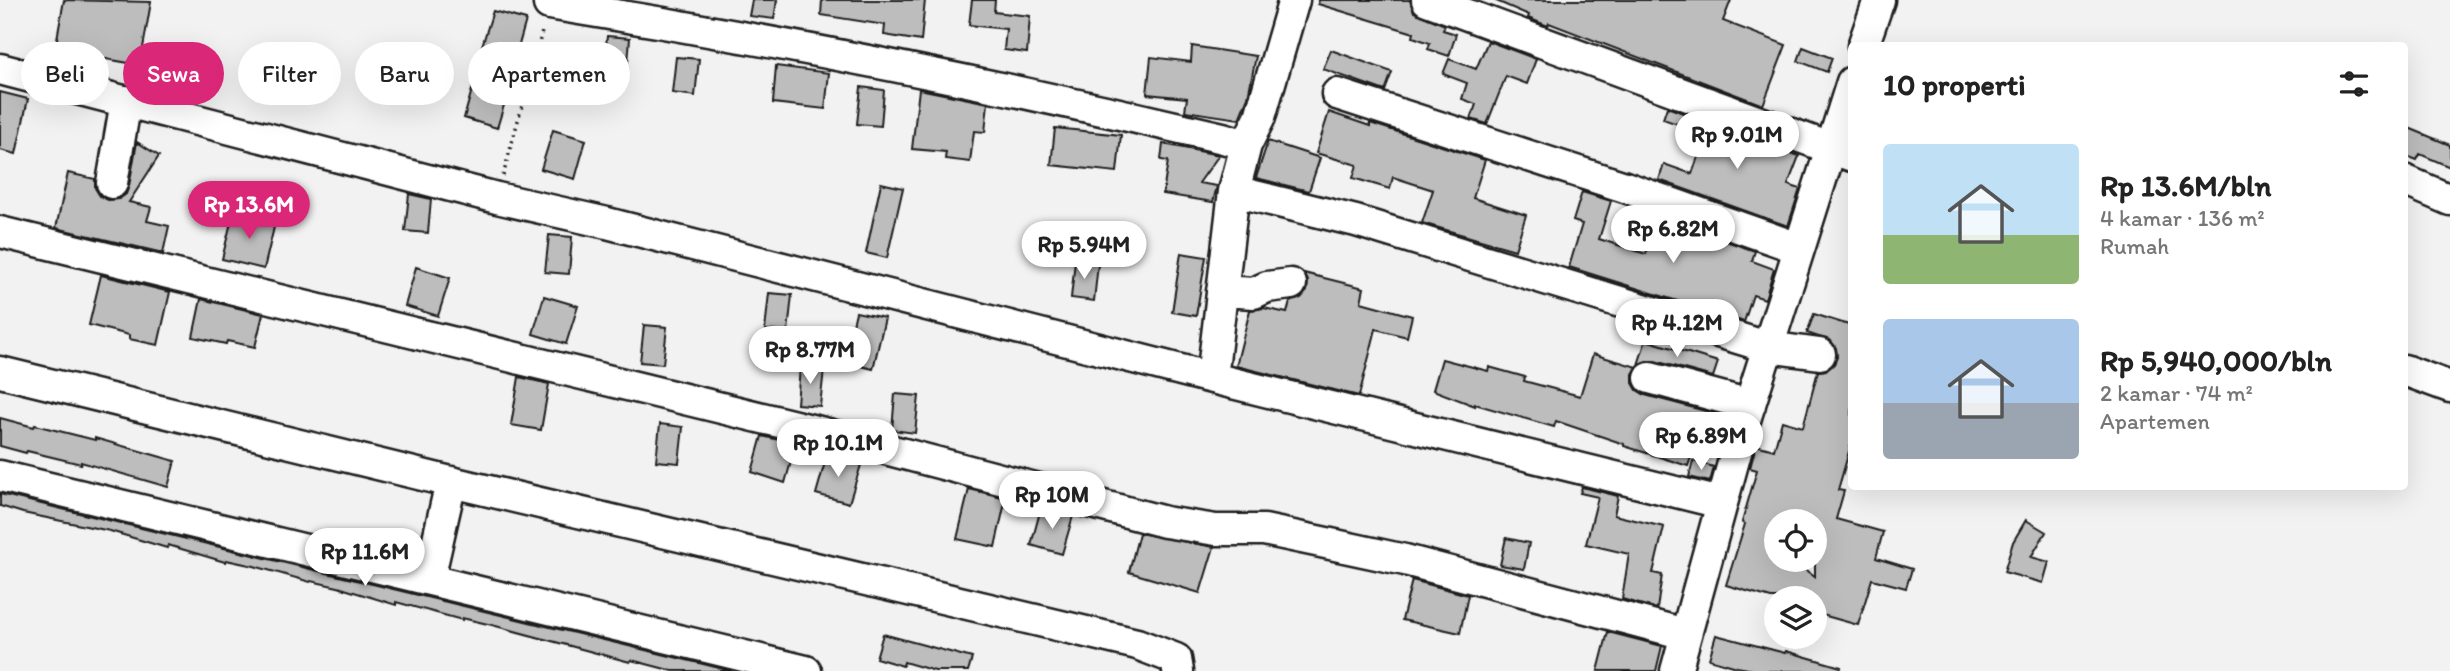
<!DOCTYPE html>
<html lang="id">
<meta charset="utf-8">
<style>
body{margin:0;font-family:Itim,sans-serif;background:#f6f6f6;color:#222;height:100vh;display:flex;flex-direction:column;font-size:26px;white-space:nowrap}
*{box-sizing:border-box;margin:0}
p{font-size:23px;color:#767676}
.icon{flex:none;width:38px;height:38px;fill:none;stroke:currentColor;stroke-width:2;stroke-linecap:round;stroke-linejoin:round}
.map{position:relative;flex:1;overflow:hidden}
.side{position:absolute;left:1848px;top:42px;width:560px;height:448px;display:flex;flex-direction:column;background:#fff;border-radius:7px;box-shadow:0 7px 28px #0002}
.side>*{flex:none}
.guide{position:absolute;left:21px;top:42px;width:665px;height:63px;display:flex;gap:14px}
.fabs{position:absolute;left:1764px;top:509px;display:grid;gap:14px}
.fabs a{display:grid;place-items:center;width:63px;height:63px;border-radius:50%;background:#fff;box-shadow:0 7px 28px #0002;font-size:35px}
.price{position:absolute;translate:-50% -60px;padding:0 16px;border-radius:24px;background:#fff;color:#222;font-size:23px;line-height:46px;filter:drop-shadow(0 2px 4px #0008)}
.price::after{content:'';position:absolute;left:50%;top:42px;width:21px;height:16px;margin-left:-10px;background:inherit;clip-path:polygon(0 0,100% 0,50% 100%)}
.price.current{background:#db2777;color:#fff}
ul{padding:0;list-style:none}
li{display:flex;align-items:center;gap:21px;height:175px;padding:0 35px}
li span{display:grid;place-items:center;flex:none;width:196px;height:140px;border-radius:7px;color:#555}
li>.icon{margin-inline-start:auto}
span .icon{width:84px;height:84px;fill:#fffc;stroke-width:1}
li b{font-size:30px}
h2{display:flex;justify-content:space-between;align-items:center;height:84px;padding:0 35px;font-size:30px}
.chip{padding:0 24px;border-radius:32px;background:#fff;box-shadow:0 7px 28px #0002;font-size:24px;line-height:63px}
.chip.current{background:#db2777;color:#fff}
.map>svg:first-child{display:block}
.building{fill:#bdbdbd;stroke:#1c1c1c;stroke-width:2;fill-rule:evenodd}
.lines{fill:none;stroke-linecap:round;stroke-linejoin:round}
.minor-casing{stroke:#1c1c1c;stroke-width:35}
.path{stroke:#1c1c1c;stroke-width:3.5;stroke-dasharray:2 5;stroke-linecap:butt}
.minor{stroke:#fff;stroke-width:30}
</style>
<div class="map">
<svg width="2450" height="671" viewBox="0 0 2450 671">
<rect width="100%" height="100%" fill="#f2f2f2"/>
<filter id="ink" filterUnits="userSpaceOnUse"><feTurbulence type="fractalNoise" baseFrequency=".0143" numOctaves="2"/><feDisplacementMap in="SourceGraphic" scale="14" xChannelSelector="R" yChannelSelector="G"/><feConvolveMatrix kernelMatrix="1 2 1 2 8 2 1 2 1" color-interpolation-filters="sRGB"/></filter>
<g filter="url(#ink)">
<path class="building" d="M64,0L151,2L140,65L55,50Z
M752,0H777L774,19L749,16Z
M822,0H925L921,41L884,35L885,25L821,15Z
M972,0H995L994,12L1030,16L1027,53L1004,50L1006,29L969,25Z
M1319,0H1410L1414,12L1445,25L1443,30L1456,34L1449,56L1428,49L1430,43L1413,37L1414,33L1318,4Z
M1494,0H1731L1723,21L1786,45L1763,105L1549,23L1548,26L1528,18L1529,15Z
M493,11L526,20L515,59L481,49Z
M607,36L630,38L627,75L603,72Z
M1488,41L1536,59L1527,84L1506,76L1487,124L1471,119L1476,104L1462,99L1467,83L1443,74L1449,59L1476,69Z
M1192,46L1256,56L1248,97L1239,119L1185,111L1187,98L1147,94L1151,57L1191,62Z
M1803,47L1832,58L1827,72L1798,61Z
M1331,50L1392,72L1385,91L1323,69Z
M676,57L699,59L695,96L672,93Z
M776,66L829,73L825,109L773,103Z
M475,79L509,89L497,128L464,118Z
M861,87L884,90L881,126L857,124Z
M919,89L988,103L985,132L974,131L970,162L945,159L946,152L912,149Z
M0,92L28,99L16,154L0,150Z
M1667,107L1799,156L1788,185L1800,189L1788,226L1659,180L1664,164L1692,174L1706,134L1663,119Z
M1329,112L1370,126V123L1485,160L1473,198L1526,215L1515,250L1422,223L1433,190L1393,177L1390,189L1353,178L1357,165L1316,153Z
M2404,126L2450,145V167L2420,154L2417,160L2404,155Z
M1055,128L1121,135L1117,172L1051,165Z
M553,130L586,140L575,179L541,169Z
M1268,141L1320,158L1309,191L1256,178Z
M137,142L159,156L129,202L151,207L147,221L169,226L163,253L56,228L68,173L95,179V188L100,196L108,200L119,199L126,194L129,186Z
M1163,144L1219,155L1199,183L1217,186L1213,202L1163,194L1168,161L1161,160Z
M881,183L903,188L887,258L866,253Z
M1582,192L1611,201L1599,239L1646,254L1654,230L1681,238L1685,227L1755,251L1752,261L1774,269L1765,299L1753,295L1744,322L1569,267L1582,224L1573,221Z
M409,194L431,199L428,233L405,231Z
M233,214L275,223L264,269L222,259Z
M549,235L572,237L569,274L545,272Z
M1181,253L1206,257L1196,316L1172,312Z
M1075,261L1098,264L1094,301L1071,298Z
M416,267L450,278L438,316L405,306Z
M1304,273L1364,288L1361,302L1412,316L1407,337L1376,329L1359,396L1236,366L1250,310L1264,308L1287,313L1290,302L1301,298L1307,291L1308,281Z
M101,275L170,292L158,345L129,339V335L89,325Z
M769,293L792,295L788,332L765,330Z
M544,296L578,306L566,344L533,334Z
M201,299L263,314L255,347L227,341L226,344L193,337Z
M856,312L885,318L873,369L844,362Z
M1814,314L1852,326V441L1838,490L1844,491L1836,519L1883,532L1876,558L1912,569L1906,588L1872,579L1858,625L1815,613V598H1771L1726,585L1745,524L1742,522L1757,470L1750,468L1756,445L1774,450L1782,421L1803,427L1818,371L1827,370L1834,364L1837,357L1836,348L1831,341L1807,333ZM1776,522H1815V577L1792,560H1776Z
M644,325L667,327L663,364L640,362Z
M1646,340L1718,362L1713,377L1655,361H1646L1638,365Z
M1593,354L1637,367L1633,374V383L1637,390L1645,395L1728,417L1723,435L1700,429L1688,466L1624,446V444L1556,421L1554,427L1475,404V406L1433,390L1442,359L1488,371L1489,367L1525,377L1524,381L1580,396Z
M800,367L824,369L820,406L797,404Z
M519,377L549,384L541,430L511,425Z
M895,394L919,396L915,433L892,430Z
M0,418L34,427L35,425L95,440V438L175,461L168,487L81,462V464L27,451L26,453L0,446Z
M660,424L683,427L679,463L656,461Z
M762,436L796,444L785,483L752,472Z
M827,455L861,465L849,503L816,494Z
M1693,461L1714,467L1710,482L1689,477Z
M1582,487L1618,496L1614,515L1664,527L1653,573L1662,575L1657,609L1622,599L1629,554L1586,544L1598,497L1580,493Z
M969,489L1006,498L995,547L957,539Z
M0,494L732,671H673L631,660L630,662L492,625L462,618V620L396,602V605L338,587L311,581L310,582L254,566L226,560L225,562L168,545L167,548L110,531L23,513L0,506Z
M1041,508L1073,516L1062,554L1031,545Z
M2026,520L2046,532L2031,557L2049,562L2043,583L2004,572L2013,542Z
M1139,533L1214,547L1200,593L1129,572Z
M1506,538L1529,543L1524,569L1500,565Z
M1412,580L1468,595L1460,633L1402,620Z
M1608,632L1662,646L1656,671H1598Z
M883,634L972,658L968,671H935L904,662L903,666L876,658Z
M1716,635L1785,653L1786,651L1841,667L1840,671H1759L1737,667L1709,659Z"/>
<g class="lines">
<defs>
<path id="minor" d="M550,0L549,4C775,40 1000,85 1223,138L1246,145L1234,191
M1427,0L1852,156
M1863,46L1879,0
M0,69L497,198L607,223L1212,378L1721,503
M1337,94L1625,187L1798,248
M1246,145L1260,117L1294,0
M2404,180L2450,200
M112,183L126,101
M0,232L824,433L1165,522L1216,530H1264L1326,543L1405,560L1685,634
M1222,291L1254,293L1267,287L1291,284
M2404,370L2450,387
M0,372L451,482L1137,644L1176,659L1178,671
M1212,378L1234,191L1356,221L1767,347L1820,354
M1650,378L1750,405
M0,476L806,671
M429,579L451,482
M1676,671L1744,423L1852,82"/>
</defs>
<use href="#minor" class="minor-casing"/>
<path class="path" d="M503,176L543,28"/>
<use href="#minor" class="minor"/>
</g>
</g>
</svg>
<div class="fabs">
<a><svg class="icon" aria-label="locate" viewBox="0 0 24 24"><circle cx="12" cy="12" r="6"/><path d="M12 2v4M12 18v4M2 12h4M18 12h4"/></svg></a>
<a><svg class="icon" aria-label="layers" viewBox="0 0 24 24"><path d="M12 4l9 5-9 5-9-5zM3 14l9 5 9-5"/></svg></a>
</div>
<b class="price" style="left:1737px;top:171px">Rp 9.01M</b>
<b class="price current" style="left:249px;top:241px">Rp 13.6M</b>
<b class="price" style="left:1673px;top:265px">Rp 6.82M</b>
<b class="price" style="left:1084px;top:281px">Rp 5.94M</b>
<b class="price" style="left:1677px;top:359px">Rp 4.12M</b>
<b class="price" style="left:810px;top:386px">Rp 8.77M</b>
<b class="price" style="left:1701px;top:472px">Rp 6.89M</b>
<b class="price" style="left:838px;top:479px">Rp 10.1M</b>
<b class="price" style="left:1052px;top:531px">Rp 10M</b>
<b class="price" style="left:365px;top:588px">Rp 11.6M</b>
<div class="guide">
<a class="chip">Beli</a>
<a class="chip current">Sewa</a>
<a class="chip">Filter</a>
<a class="chip">Baru</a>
<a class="chip">Apartemen</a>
</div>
<section class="side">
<h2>10 properti<svg class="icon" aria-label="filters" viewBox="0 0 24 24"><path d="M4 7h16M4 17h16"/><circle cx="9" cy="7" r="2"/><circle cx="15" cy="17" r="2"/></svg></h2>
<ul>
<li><span style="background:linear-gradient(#bfe0f5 65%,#8fb573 0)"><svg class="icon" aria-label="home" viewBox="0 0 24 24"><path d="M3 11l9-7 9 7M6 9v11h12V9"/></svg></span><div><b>Rp 13.6M/bln</b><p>4 kamar · 136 m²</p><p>Rumah</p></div></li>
<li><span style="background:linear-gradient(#a9c7e8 60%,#9aa5b1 0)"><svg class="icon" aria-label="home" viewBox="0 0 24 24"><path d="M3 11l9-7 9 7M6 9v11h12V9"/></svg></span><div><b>Rp 5,940,000/bln</b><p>2 kamar · 74 m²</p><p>Apartemen</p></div></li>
</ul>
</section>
</div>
